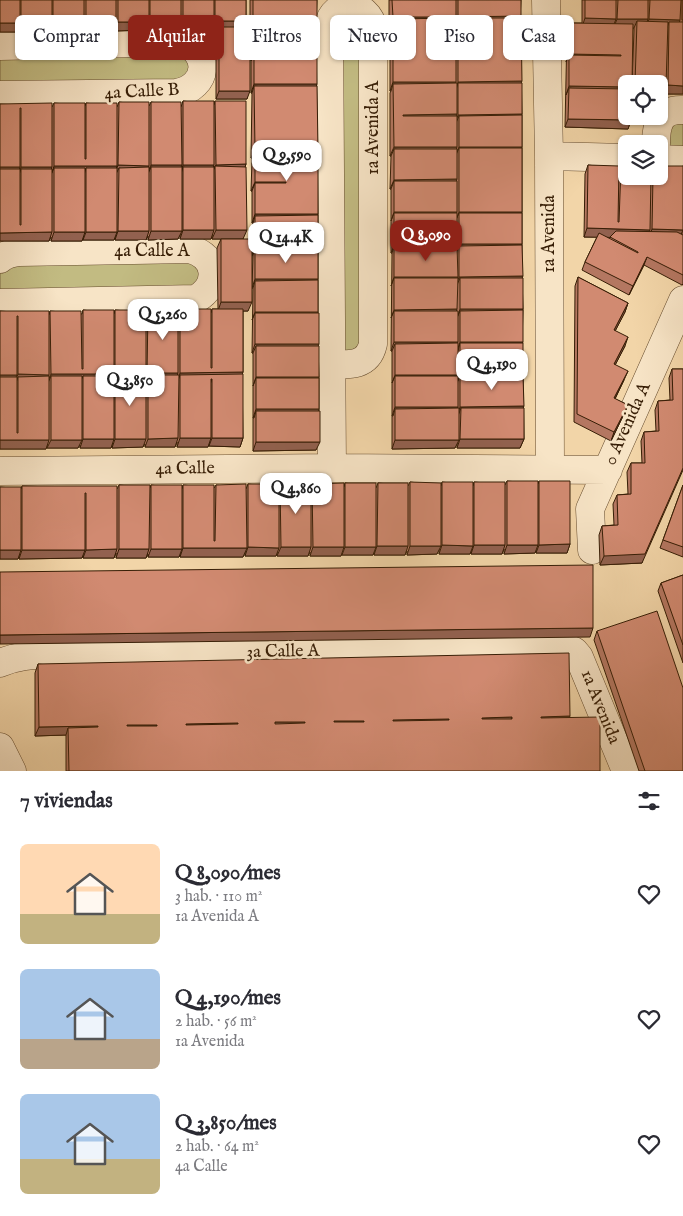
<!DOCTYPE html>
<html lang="es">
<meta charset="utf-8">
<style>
body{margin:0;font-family:"IM FELL English",serif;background:#f2f2f3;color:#2b2b33;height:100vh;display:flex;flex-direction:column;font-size:19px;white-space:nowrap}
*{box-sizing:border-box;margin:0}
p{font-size:16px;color:#7c7c81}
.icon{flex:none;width:28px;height:28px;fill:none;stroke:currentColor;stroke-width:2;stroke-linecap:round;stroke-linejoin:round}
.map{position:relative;height:771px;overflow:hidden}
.panel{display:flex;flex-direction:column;background:#fff;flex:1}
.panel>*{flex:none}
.guide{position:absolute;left:15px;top:15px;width:654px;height:45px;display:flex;gap:10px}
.fabs{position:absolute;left:618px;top:75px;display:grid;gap:10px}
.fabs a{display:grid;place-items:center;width:50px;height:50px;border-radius:8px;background:#fff;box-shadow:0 1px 4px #0004;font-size:25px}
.price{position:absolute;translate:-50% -42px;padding:0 11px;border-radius:10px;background:#fff;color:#222;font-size:16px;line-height:32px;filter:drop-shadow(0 1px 2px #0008)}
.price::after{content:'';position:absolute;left:50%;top:30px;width:15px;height:11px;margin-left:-8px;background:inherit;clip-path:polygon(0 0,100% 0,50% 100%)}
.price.selected{background:#8f2418;color:#fff}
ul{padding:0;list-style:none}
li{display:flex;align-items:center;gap:15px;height:125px;padding:0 20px}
li span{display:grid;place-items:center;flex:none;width:140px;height:100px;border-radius:8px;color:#555}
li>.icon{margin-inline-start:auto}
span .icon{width:60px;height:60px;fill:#fffc;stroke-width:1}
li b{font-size:21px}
h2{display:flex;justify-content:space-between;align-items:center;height:60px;padding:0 20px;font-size:21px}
.chip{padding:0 18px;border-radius:8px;background:#fff;box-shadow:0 1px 4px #0004;font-size:18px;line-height:45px}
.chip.selected{background:#8f2418;color:#fff}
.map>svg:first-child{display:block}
.green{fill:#c2bb82;stroke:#7c6c44}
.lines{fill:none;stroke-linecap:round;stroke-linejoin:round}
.minor-casing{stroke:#664c2e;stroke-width:29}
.minor{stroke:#f7e4c6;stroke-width:28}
.wall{fill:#b47761;stroke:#371e06}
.shaded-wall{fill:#92614f;stroke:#371e06}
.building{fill:#d18a71;stroke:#371e06;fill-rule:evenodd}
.labels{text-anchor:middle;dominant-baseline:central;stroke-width:5;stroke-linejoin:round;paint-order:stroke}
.street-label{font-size:18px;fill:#371e06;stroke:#f7e4c6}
</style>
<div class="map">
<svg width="683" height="771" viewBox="0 0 683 771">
<rect width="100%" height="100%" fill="#f2d5a8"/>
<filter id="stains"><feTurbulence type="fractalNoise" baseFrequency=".004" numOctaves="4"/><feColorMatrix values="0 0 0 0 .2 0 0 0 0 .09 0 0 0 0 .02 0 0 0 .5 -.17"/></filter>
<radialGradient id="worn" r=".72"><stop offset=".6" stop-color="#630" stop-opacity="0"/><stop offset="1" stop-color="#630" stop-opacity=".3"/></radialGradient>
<path class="green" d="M359,7L373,344L332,364L336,10Z
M180,42L199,81L0,95V46Z
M683,110V160L659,159L656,131Z
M190,249L209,288L0,303V259Z"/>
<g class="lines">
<defs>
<path id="minor" d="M546,0L549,156L550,469
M0,46L180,42C212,50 209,88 176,93L0,95
M656,144C656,124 660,109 683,110
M549,156L626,158
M659,159L683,160
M0,259C6,254 12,253 19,252L190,249C218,257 220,285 196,299L0,303
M332,364C350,365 368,366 373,344V29C369,0 331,0 329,26L332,468
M0,471L332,468L608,470
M592,550L590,509L683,300
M0,663C16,656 32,655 49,654L567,648L574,651L579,657L626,771
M0,747L12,771"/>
</defs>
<use href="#minor" class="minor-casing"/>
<use href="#minor" class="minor"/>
</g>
<path class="wall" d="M0,0H246V21L244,27H250V0H317L316,21L318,214V346L319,377V411L316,450L253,451V353H252L253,288H252L253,255H252L248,311H243V372L242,374L243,438L240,447L209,446V443L208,447H177V442L175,447H145V444L143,447L112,448V444L111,448H80V445L78,448H47V445L46,449H0V311L49,315L50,311L82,314L83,310L114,314L115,310L146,313L148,310L178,314L180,309L211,313L212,309H218L217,248L221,239H223H212V235L211,239H180V234L178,239L148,240V236L146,240H115V236L114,240H83V237L82,241H51V237L49,241H0V104L52,107L54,103L85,106L86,103L117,107L119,102L149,106L151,102L181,107L183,101L214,105L215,101L246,164L245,167L243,239L252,250L253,223H252V191H251L252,160V158H251L252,93H251V28H250L247,99H216V36L218,29H212V27L211,30H180V25L178,30H147V27L146,30L115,31V26L113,31H83V27L81,31H50V27L49,32H0Z
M389,0H521L520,18L522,114V278L523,309L522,343L523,374L524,439L520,448H457V443L455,448L392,449V351H391L392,253H391V189H390L391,156H390V93L391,91H390V26H389Z
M582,0H683V94H664V90L663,94L659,84H632L634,30V28H633L626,84L631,120L628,129L565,127L567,31L570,23H582Z
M588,165L619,169L621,166L626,176H659L683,166V284L682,285L644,265L629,295L582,270L585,262L597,237H584L585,174Z
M578,277L628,303L625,312L615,331L625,346L615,365L624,380L615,399L628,405L624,414L611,441L574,422L575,286Z
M672,369H683L642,563L600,565L599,535L602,526L614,525L613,504L617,495L628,494L627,472L631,463H642L641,441L644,432L656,431L655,410L658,401L670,400L669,378Z
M507,481L538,484L539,481L570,544L567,553H536V550L535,553L504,554V549L502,554H471V550L470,554H439V549L437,554L407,555V551L405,555H374V551L373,555H342V553L341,556H310V552L308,556H277V552L276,556H245V552L243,557H180V553L179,557H148V554L146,558H116V553L114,558H83V555L82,558L19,559V555L18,559H0V487L21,489L22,486L117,489L119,485L150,488L151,485L182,489L183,485L214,488L216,485L246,489L248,484L279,488L280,484L311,487L312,484L344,487L345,483L376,488L378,483L408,486L410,482L441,486L442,482L473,486L474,482L505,485Z
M683,485V557L660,548Z
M683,575V663L658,591L661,583Z
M597,631L683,771H639L594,640Z
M38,664L570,717L600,771H66V735L35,736V673Z"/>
<path class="shaded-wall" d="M521,16L518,25L458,18L456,25H455L458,17Z
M393,17H456L452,25L393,19L390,26H389Z
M585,18L616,19L613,27H582Z
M253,19H317L313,28L254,21L251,28H250Z
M617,19H648L645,28L637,21L634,28L614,27Z
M649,19L680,20L677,29L669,22L667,28H646Z
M181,21L178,30H147L150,22Z
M183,21H214L211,30H180Z
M215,21H246L243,30L219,27L218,29H212Z
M53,22L84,23L81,31H50Z
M86,22H116L113,31H83Z
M118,22H149L146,30L115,31Z
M0,23H52L49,32H0Z
M458,49H487L484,58L458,50L456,58H455Z
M254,52H307L303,61L254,53L251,61Z
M569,54L621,55L618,64L569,55L566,62Z
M522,81L518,90L458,83L456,90H455L458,82Z
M393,82H456L453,90L393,84L391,91H390Z
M254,84H317L314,93L254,86L252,93H251Z
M659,85H666L663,94H659Z
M668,85L683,86V94H664Z
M569,86L626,87V96L569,88L566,95Z
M219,91H250L247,99H216Z
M457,114L453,123L400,124L403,115Z
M522,114L518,123L459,116L456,123H455L458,115Z
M568,119L631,120L628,129L565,127Z
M394,147H457L454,156L394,149L391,156H390Z
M459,147H522L519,155L459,148L456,155H455Z
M255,149H318L315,158L255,151L252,158H251Z
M246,164L243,173L215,166L212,173L216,165Z
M118,165L149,166L146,174L119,168L116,174H115Z
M151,165H182L178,174L151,167L148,174H147Z
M183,165H214L211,173L183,167L181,174H180Z
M54,166H117L114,175L86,168L84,175L54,168L51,175Z
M0,167H20L17,176H0Z
M21,167H52L49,176L21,169L19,175H18Z
M457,179L454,188L394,181L391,189H390L394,180Z
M255,182H286L283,191L255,183L252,191H251Z
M394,212H457L454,221L394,213L391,221Z
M459,212H522L519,220L459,213L456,220Z
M255,214H318L315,223L255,216L253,223H252Z
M587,228L650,230L647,238L584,237Z
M652,229L683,230L679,239L649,238Z
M183,230H214L211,239H180Z
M216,230H247L243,239H212Z
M118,231H149L146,240H115Z
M151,231H182L178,239L148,240Z
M52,232L49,241H0V233Z
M54,232H85L82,241H51Z
M86,232H117L114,240H83Z
M457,244L454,253L394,246L392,253H391L394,245Z
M459,244H522L519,253L459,246L456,253Z
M255,247H318L315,255L255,248L253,255H252Z
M647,257L644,265L629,295L633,286Z
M523,276L519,285L460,278L457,285H456L459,277Z
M394,277H458L454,285L394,278L391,286Z
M255,279H318L315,288L255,281L253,288H252Z
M221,302H252L248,311H218Z
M628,303L625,312L611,339L614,330Z
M457,309L454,318L394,311L391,318L394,310Z
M460,309H523L520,318L460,311L457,318Z
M255,312H318L315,320L255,313L252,320Z
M628,337L625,346L611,373L614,364Z
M394,342H458L455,350L395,344L392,351H391Z
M460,342H523L520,350L460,343L458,351H457Z
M255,344H319L315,353L256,346L253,353H252Z
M628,371L624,380L611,407L614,398Z
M243,372L240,381L212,379L209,388L180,375L178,381H177L180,373Z
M115,373H146L143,382L115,375L113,382H112Z
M147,373H178L175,382L148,375L145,382H144Z
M18,374L49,375L46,383L18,377L16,383H15Z
M51,374H114L111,382L83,376L80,383L51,376L48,383H47Z
M460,374H523L520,383L460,376L457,383Z
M0,375H17L13,383H0Z
M395,375H458L455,383L395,376L392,383Z
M256,377H319L316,385L256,378L253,386Z
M628,405L624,414L611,441L614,432Z
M524,406L520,415L461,408L458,416H457L460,407Z
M395,407H458L455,415L395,409L393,416H392Z
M256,409H319L316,417L256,411L254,418H253Z
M178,438L175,447H145L148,439Z
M180,438H211L208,447H177Z
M212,438H243L240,447L209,446Z
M83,439H114L111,448H80Z
M115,439H146L143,447L112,448Z
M460,439H524L520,448H457Z
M0,440H49L46,449H0Z
M51,440H82L78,448H47Z
M395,440H459L455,448L392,449Z
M256,442H320L316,450L253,451Z
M683,468V470L642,563L600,565L604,556Z
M570,544L567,553H536L539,545Z
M442,545L473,546L470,554H439Z
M474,545H505L502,554H471Z
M507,545H538L535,553L504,554Z
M377,546H408L405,555H374Z
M410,546H441L437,554L407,555Z
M248,547L279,548L276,556H245Z
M281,547H311L308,556H277Z
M313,547H344L341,556H310Z
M345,547H376L373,555H342Z
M183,548H247L243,557H180Z
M117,549L114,558H83L86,550Z
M119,549H149L146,558H116Z
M151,549H182L179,557H148Z
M0,550H21L18,559H0Z
M22,550H85L82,558L19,559Z
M593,628L590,637L0,644V635Z
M570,716L567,725H537L541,717Z
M512,717L508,726L478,727L482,718Z
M449,719L446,728L389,729L393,720Z
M334,721H364L361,729L330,730Z
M275,722H305L302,730L272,731Z
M238,723L234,732L183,733L186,724Z
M127,725H157L154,734H124Z
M98,726L95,735L68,728L66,735L35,736L39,727Z"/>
<path class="building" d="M0,0H20V16H21V0H52V23H0Z
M53,0H84V23L53,22Z
M86,0H116V22H86Z
M118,0H149V22H118Z
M150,0H181V21L150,22Z
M183,0H214V21H183Z
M215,0H246V21H215Z
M253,0H317V19H253Z
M392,0H456V17H393Z
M458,0H521V16L458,17Z
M585,0H616V19L585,18Z
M618,0H648V19H617Z
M650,0H681L680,20L649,19Z
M682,0H683V20H682Z
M456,18V82H393V19Z
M458,18H521L522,81L458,82V50H487V49H458Z
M254,21H317V84H254V53H307V52H254Z
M637,21L668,22L666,85H659V84H635Z
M669,22H683V86L668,85Z
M570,23L633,24L632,84H626V87L569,86V55L621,56V55L569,54Z
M219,27H250V91H219Z
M457,83V114L403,115V116H457V147H394L393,84Z
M458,83H522V114L458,115Z
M254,86H317L318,149H255Z
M569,88L626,89V116H631V120L568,119Z
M183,101H214V165H183Z
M215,101H246V164L216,165Z
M119,102H149V166L118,165Z
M151,102H181L182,165H151Z
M52,103V167H21V108H20V167H0V104Z
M54,103H85V159H86V103H117V166H54Z
M522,115V147H459V116Z
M459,148H522V212H459Z
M394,149H457V179L394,180Z
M255,151H318V214H255V183H286V182H255Z
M588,165L619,166L618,222H619L621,166H626V176H651L650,230L587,228Z
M215,166L246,167L247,230H216Z
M659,166H683V230L652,229L653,176H659Z
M149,167V231H118L119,168Z
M151,167H182V231H151Z
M183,167H214V230H183Z
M54,168H85V232H54Z
M86,168H117V232H86Z
M0,169H20V225H21V169H52V232L0,233Z
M394,181H457V212H394Z
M394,213H457V244L394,245Z
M459,213H522V244H459Z
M318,215V247H255V216Z
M616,231L677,232L683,235V275L647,257L633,286L585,262L599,233L638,253V252L610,237Z
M221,239H252V302H221Z
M522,245L523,276L459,277V246Z
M394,246H457L458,277H394Z
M255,248H318V279H255Z
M578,277L628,303L614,330L628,337L614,364L628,371L614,398L628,405L614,432L577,414Z
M394,278H458L457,309L394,310Z
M460,278H523V309H460Z
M318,280V312H255V281Z
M178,309V373H147L148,310Z
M180,309H211V368H212V309H243V372L180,373Z
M83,310H114V374H51L50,311H81L82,369H83Z
M115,310H146V373H115Z
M523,310V342H460V311Z
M0,311H49V375L18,374V316H17V375H0Z
M394,311H458V342H394Z
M255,313H319V344H255Z
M458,343V375H395V344Z
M460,343H523V374H460Z
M256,346H319V377H256Z
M672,369H683V468L645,554L604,556L602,526L618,525L617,495L631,494V463H645L644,432L659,431L658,401L673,400Z
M243,374V438H212V379H211V438H180V375Z
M115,375H146V439H115Z
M148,375H179L178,438L148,439Z
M49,376V440H0V377H17V433H18V377Z
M51,376H82V440H51Z
M83,376H114V439H83Z
M395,376H458V407H395Z
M460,376H523L524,406L460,407Z
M256,378H319V409H256Z
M459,408V440H395V409Z
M461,408H524V439H460Z
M256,411H320V442H256Z
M507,481H538V545H507Z
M539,481H570V544L539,545Z
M410,482L441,483V546H410Z
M442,482H473V546L442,545Z
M474,482H505V545H474Z
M344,483V547H313L312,484Z
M345,483H376V547H345Z
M378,483H408V546H377Z
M246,484L247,548H183V485H214V541H215L216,485Z
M248,484H279V548L248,547Z
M280,484H311V547H281Z
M119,485H150L149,549H119Z
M151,485H182V549H151Z
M683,485V547L663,540Z
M22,486H117V549L86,550V493H85V550H22Z
M0,487H21V550H0Z
M593,565V628L0,635V572Z
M683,575V645L661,583Z
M657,611L683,688V771H645L597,631Z
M569,653L570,716L541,717V718L600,717V771H69L68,728L98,727V726L39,727L38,664ZM512,717V719H482V718ZM449,719V720L393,721V720ZM334,721H364V722H334ZM275,722H305V723L275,724ZM238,723V724L186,725V724ZM127,725H157V726H127Z"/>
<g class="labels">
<g class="street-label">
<text transform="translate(142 92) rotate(-3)">4a Calle B</text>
<text transform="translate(373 128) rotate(-90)">1a Avenida A</text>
<text transform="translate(549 234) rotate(-90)">1a Avenida</text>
<text x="152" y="251">4a Calle A</text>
<text transform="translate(628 424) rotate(-66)">0 Avenida A</text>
<text transform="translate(185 469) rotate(-1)">4a Calle</text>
<text transform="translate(283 652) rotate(-1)">3a Calle A</text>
<text transform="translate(600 707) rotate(68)">1a Avenida</text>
</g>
</g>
<rect width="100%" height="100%" filter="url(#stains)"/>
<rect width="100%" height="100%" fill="url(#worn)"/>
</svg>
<div class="fabs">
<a><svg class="icon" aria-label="locate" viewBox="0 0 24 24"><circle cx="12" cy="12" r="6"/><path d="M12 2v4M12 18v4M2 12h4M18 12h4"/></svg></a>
<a><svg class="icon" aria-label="layers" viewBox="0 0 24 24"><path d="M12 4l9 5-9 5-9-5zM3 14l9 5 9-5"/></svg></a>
</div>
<b class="price" style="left:287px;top:182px">Q 9,590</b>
<b class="price selected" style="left:426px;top:262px">Q 8,090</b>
<b class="price" style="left:286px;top:264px">Q 14.4K</b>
<b class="price" style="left:163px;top:341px">Q 5,260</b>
<b class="price" style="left:492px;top:391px">Q 4,190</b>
<b class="price" style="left:130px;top:407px">Q 3,850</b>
<b class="price" style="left:296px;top:515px">Q 4,860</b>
<div class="guide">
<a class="chip">Comprar</a>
<a class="chip selected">Alquilar</a>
<a class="chip">Filtros</a>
<a class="chip">Nuevo</a>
<a class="chip">Piso</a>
<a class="chip">Casa</a>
</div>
</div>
<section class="panel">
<h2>7 viviendas<svg class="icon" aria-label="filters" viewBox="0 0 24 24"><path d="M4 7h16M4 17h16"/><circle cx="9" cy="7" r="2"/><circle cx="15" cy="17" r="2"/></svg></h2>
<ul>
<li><span style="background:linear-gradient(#ffd9b3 70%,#c2b280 0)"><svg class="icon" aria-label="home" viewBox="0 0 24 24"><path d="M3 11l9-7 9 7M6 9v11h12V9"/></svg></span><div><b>Q 8,090/mes</b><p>3 hab. · 110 m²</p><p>1a Avenida A</p></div><svg class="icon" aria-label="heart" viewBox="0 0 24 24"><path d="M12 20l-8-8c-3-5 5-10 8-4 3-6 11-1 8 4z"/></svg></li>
<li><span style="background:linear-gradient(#a9c7e8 70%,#b9a48a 0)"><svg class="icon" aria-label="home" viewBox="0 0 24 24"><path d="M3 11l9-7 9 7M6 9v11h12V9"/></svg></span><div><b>Q 4,190/mes</b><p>2 hab. · 56 m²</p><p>1a Avenida</p></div><svg class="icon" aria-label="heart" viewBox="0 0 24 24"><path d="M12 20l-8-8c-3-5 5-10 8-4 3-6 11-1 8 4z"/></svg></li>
<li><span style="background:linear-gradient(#a9c7e8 65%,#c2b280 0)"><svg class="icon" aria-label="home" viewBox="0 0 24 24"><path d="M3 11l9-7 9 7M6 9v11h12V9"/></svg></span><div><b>Q 3,850/mes</b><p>2 hab. · 64 m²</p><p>4a Calle</p></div><svg class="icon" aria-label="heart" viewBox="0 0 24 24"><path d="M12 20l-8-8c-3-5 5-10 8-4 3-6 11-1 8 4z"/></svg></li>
</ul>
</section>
